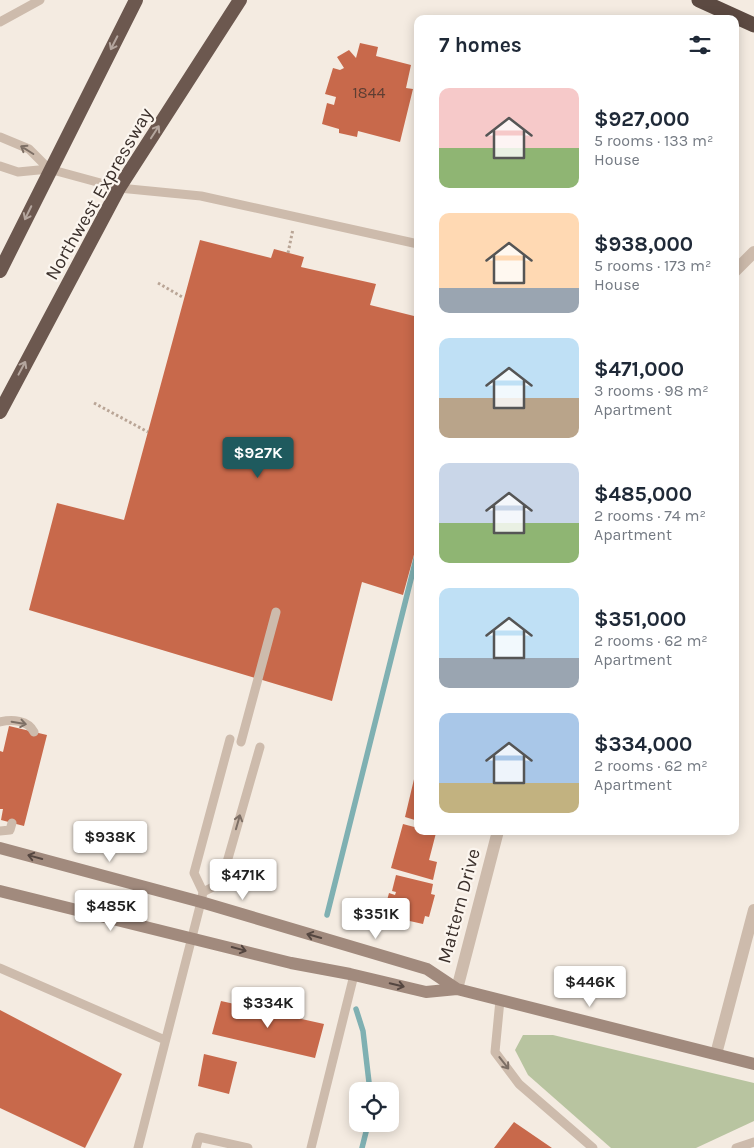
<!DOCTYPE html>
<meta charset="utf-8">
<style>
body{margin:0;font-family:Karla,sans-serif;background:#f6f6f7;color:#1f2937;height:100vh;display:flex;flex-direction:column;font-size:19px;white-space:nowrap}
*{box-sizing:border-box;margin:0}
p{font-size:16px;color:#747a83}
.icon{flex:none;width:28px;height:28px;fill:none;stroke:currentColor;stroke-width:2;stroke-linecap:round;stroke-linejoin:round}
.map{position:relative;flex:1;overflow:hidden}
.sheet{position:absolute;left:414px;top:15px;width:325px;height:820px;display:flex;flex-direction:column;background:#fff;border-radius:10px;box-shadow:0 2px 12px #0003}
.sheet>*{flex:none}
.controls{position:absolute;left:349px;top:1082px;display:grid;gap:10px}
.controls a{display:grid;place-items:center;width:50px;height:50px;border-radius:10px;background:#fff;box-shadow:0 2px 12px #0003;font-size:25px}
.price{position:absolute;translate:-50% -42px;padding:0 11px;border-radius:5px;background:#fff;color:#222;font-size:16px;line-height:32px;filter:drop-shadow(0 1px 2px #0008)}
.price::after{content:'';position:absolute;left:50%;top:30px;width:15px;height:11px;margin-left:-8px;background:inherit;clip-path:polygon(0 0,100% 0,50% 100%)}
.price.on{background:#1f5a5e;color:#fff}
ul{padding:0;list-style:none}
li{display:flex;align-items:center;gap:15px;height:125px;padding:0 25px}
li span{display:grid;place-items:center;flex:none;width:140px;height:100px;border-radius:10px;color:#555}
li>.icon{margin-inline-start:auto}
span .icon{width:60px;height:60px;fill:#fffc;stroke-width:1}
li b{font-size:21px}
h2{display:flex;justify-content:space-between;align-items:center;height:60px;padding:0 25px;font-size:21px}
.map>svg:first-child{display:block}
.green{fill:#b8c4a0}
.lines{fill:none;stroke-linecap:round;stroke-linejoin:round}
.stream{stroke:#7fb0b2;stroke-width:5.5}
.building{fill:#c8694b}
.path{stroke:#b9a596;stroke-width:3;stroke-dasharray:2.5 2.5;stroke-linecap:butt}
.service{stroke:#cdbbac;stroke-width:9}
.minor{stroke:#cdbbac;stroke-width:12}
.secondary{stroke:#a18a7d;stroke-width:12}
.trunk{stroke:#6c584f;stroke-width:14}
.motorway{stroke:#5c4a42;stroke-width:15}
.oneway{stroke:#b4a69e}
.oneway2{stroke:#7d6f65}
.oneway3{stroke:#544640}
.labels{text-anchor:middle;dominant-baseline:central;stroke-width:4.5;stroke-linejoin:round;paint-order:stroke}
.number-label{font-size:16px;fill:#5e3e33}
.street-label{font-size:19px;fill:#3b302b;stroke:#fbf5ee}
</style>
<div class="map">
<svg width="754" height="1148" viewBox="0 0 754 1148">
<rect width="100%" height="100%" fill="#f4ebe1"/>
<path class="green" d="M523,1035H553L754,1083V1121L696,1148H611L528,1075L515,1050Z"/>
<g class="lines">
<path class="stream" d="M327,915L418,551
M356,1009L363,1031L370,1091
M362,1148L368,1124"/>
</g>
<path class="building" d="M360,43L378,47L376,56L411,65L406,88L413,89L400,142L358,131L357,137L339,133V129L322,124L327,103L334,105L336,97L325,94L333,68L340,70L344,68L337,57L349,50L356,58Z
M200,240L271,258L274,249L304,257L301,267L376,284L370,305L418,317V540L403,595L362,582L332,701L29,610L57,503L124,520Z
M9,726L47,735L24,826L1,820L3,809H0V751L3,752Z
M415,775L418,776V821L405,817Z
M403,824L418,828V831L436,833L429,860L437,862L433,880L391,868Z
M396,875L433,884L431,894L435,895L429,917L425,916L423,924L383,915L389,893L395,895L396,892L392,891Z
M221,1001L324,1024L315,1058L212,1034Z
M0,1010L122,1074L85,1148L0,1108Z
M204,1054L237,1062L229,1094L198,1086Z
M514,1122L552,1148H494Z"/>
<g class="lines">
<path class="path" d="M288,253L293,229
M158,283L184,298
M94,403L148,432"/>
<path class="service" d="M0,22L40,0
M0,137L29,149L49,169
M0,166L18,172L49,169L119,188L201,196L418,244
M0,722C12,719 28,720 34,732
M241,742L276,612
M0,831L10,830L12,823
M203,892L221,883L260,747
M0,968L165,1040
M500,1000L495,1052L519,1084L593,1148
M138,1148L201,902L203,892L194,873L230,739
M196,1148L199,1137L248,1148
M311,1148L354,975
M736,1148L754,1142"/>
<path class="minor" d="M735,271L754,252
M457,989L498,831
M716,1054L754,910"/>
<path class="secondary" d="M0,848L201,902L427,969L457,989
M0,891L291,963L350,974L426,992L457,989L754,1064"/>
<path class="trunk" d="M0,271L136,0
M0,412L119,188L240,0"/>
<path class="motorway" d="M699,0L754,25"/>
</g>
<defs><path id="oneway-shaft" d="M-6 0H5M1.5-3L5.5 0L1.5 3" fill="none" stroke-width="1.6" stroke-linecap="round" stroke-linejoin="round" transform="scale(1.25)"/></defs>
<g class="oneway">
<use href="#oneway-shaft" transform="translate(114 43) rotate(117)"/>
<use href="#oneway-shaft" transform="translate(155 132) rotate(-57)"/>
<use href="#oneway-shaft" transform="translate(28 213) rotate(116)"/>
<use href="#oneway-shaft" transform="translate(22 368) rotate(-62)"/>
</g>
<g class="oneway2">
<use href="#oneway-shaft" transform="translate(27 150) rotate(-148)"/>
<use href="#oneway-shaft" transform="translate(19 723) rotate(10)"/>
<use href="#oneway-shaft" transform="translate(238 822) rotate(-74)"/>
<use href="#oneway-shaft" transform="translate(504 1063) rotate(52)"/>
</g>
<g class="oneway3">
<use href="#oneway-shaft" transform="translate(35 857) rotate(-165)"/>
<use href="#oneway-shaft" transform="translate(314 936) rotate(-164)"/>
<use href="#oneway-shaft" transform="translate(239 949) rotate(15)"/>
<use href="#oneway-shaft" transform="translate(397 985) rotate(14)"/>
</g>
<g class="labels">
<g class="number-label">
<text x="369" y="92">1844</text>
</g>
<g class="street-label">
<text transform="translate(99 194) rotate(-60)">Northwest Expressway</text>
<text transform="translate(459 906) rotate(-75)">Mattern Drive</text>
</g>
</g>
</svg>
<div class="controls">
<a><svg class="icon" aria-label="locate" viewBox="0 0 24 24"><circle cx="12" cy="12" r="6"/><path d="M12 2v4M12 18v4M2 12h4M18 12h4"/></svg></a>
</div>
<b class="price on" style="left:258px;top:479px">$927K</b>
<b class="price" style="left:110px;top:863px">$938K</b>
<b class="price" style="left:243px;top:901px">$471K</b>
<b class="price" style="left:111px;top:932px">$485K</b>
<b class="price" style="left:376px;top:940px">$351K</b>
<b class="price" style="left:590px;top:1008px">$446K</b>
<b class="price" style="left:268px;top:1029px">$334K</b>
<section class="sheet">
<h2>7 homes<svg class="icon" aria-label="filters" viewBox="0 0 24 24"><path d="M4 7h16M4 17h16"/><circle cx="9" cy="7" r="2"/><circle cx="15" cy="17" r="2"/></svg></h2>
<ul>
<li><span style="background:linear-gradient(#f6c9c9 60%,#8fb573 0)"><svg class="icon" aria-label="home" viewBox="0 0 24 24"><path d="M3 11l9-7 9 7M6 9v11h12V9"/></svg></span><div><b>$927,000</b><p>5 rooms · 133 m²</p><p>House</p></div></li>
<li><span style="background:linear-gradient(#ffd9b3 75%,#9aa5b1 0)"><svg class="icon" aria-label="home" viewBox="0 0 24 24"><path d="M3 11l9-7 9 7M6 9v11h12V9"/></svg></span><div><b>$938,000</b><p>5 rooms · 173 m²</p><p>House</p></div></li>
<li><span style="background:linear-gradient(#bfe0f5 60%,#b9a48a 0)"><svg class="icon" aria-label="home" viewBox="0 0 24 24"><path d="M3 11l9-7 9 7M6 9v11h12V9"/></svg></span><div><b>$471,000</b><p>3 rooms · 98 m²</p><p>Apartment</p></div></li>
<li><span style="background:linear-gradient(#c9d6e8 60%,#8fb573 0)"><svg class="icon" aria-label="home" viewBox="0 0 24 24"><path d="M3 11l9-7 9 7M6 9v11h12V9"/></svg></span><div><b>$485,000</b><p>2 rooms · 74 m²</p><p>Apartment</p></div></li>
<li><span style="background:linear-gradient(#bfe0f5 70%,#9aa5b1 0)"><svg class="icon" aria-label="home" viewBox="0 0 24 24"><path d="M3 11l9-7 9 7M6 9v11h12V9"/></svg></span><div><b>$351,000</b><p>2 rooms · 62 m²</p><p>Apartment</p></div></li>
<li><span style="background:linear-gradient(#a9c7e8 70%,#c2b280 0)"><svg class="icon" aria-label="home" viewBox="0 0 24 24"><path d="M3 11l9-7 9 7M6 9v11h12V9"/></svg></span><div><b>$334,000</b><p>2 rooms · 62 m²</p><p>Apartment</p></div></li>
</ul>
</section>
</div>
